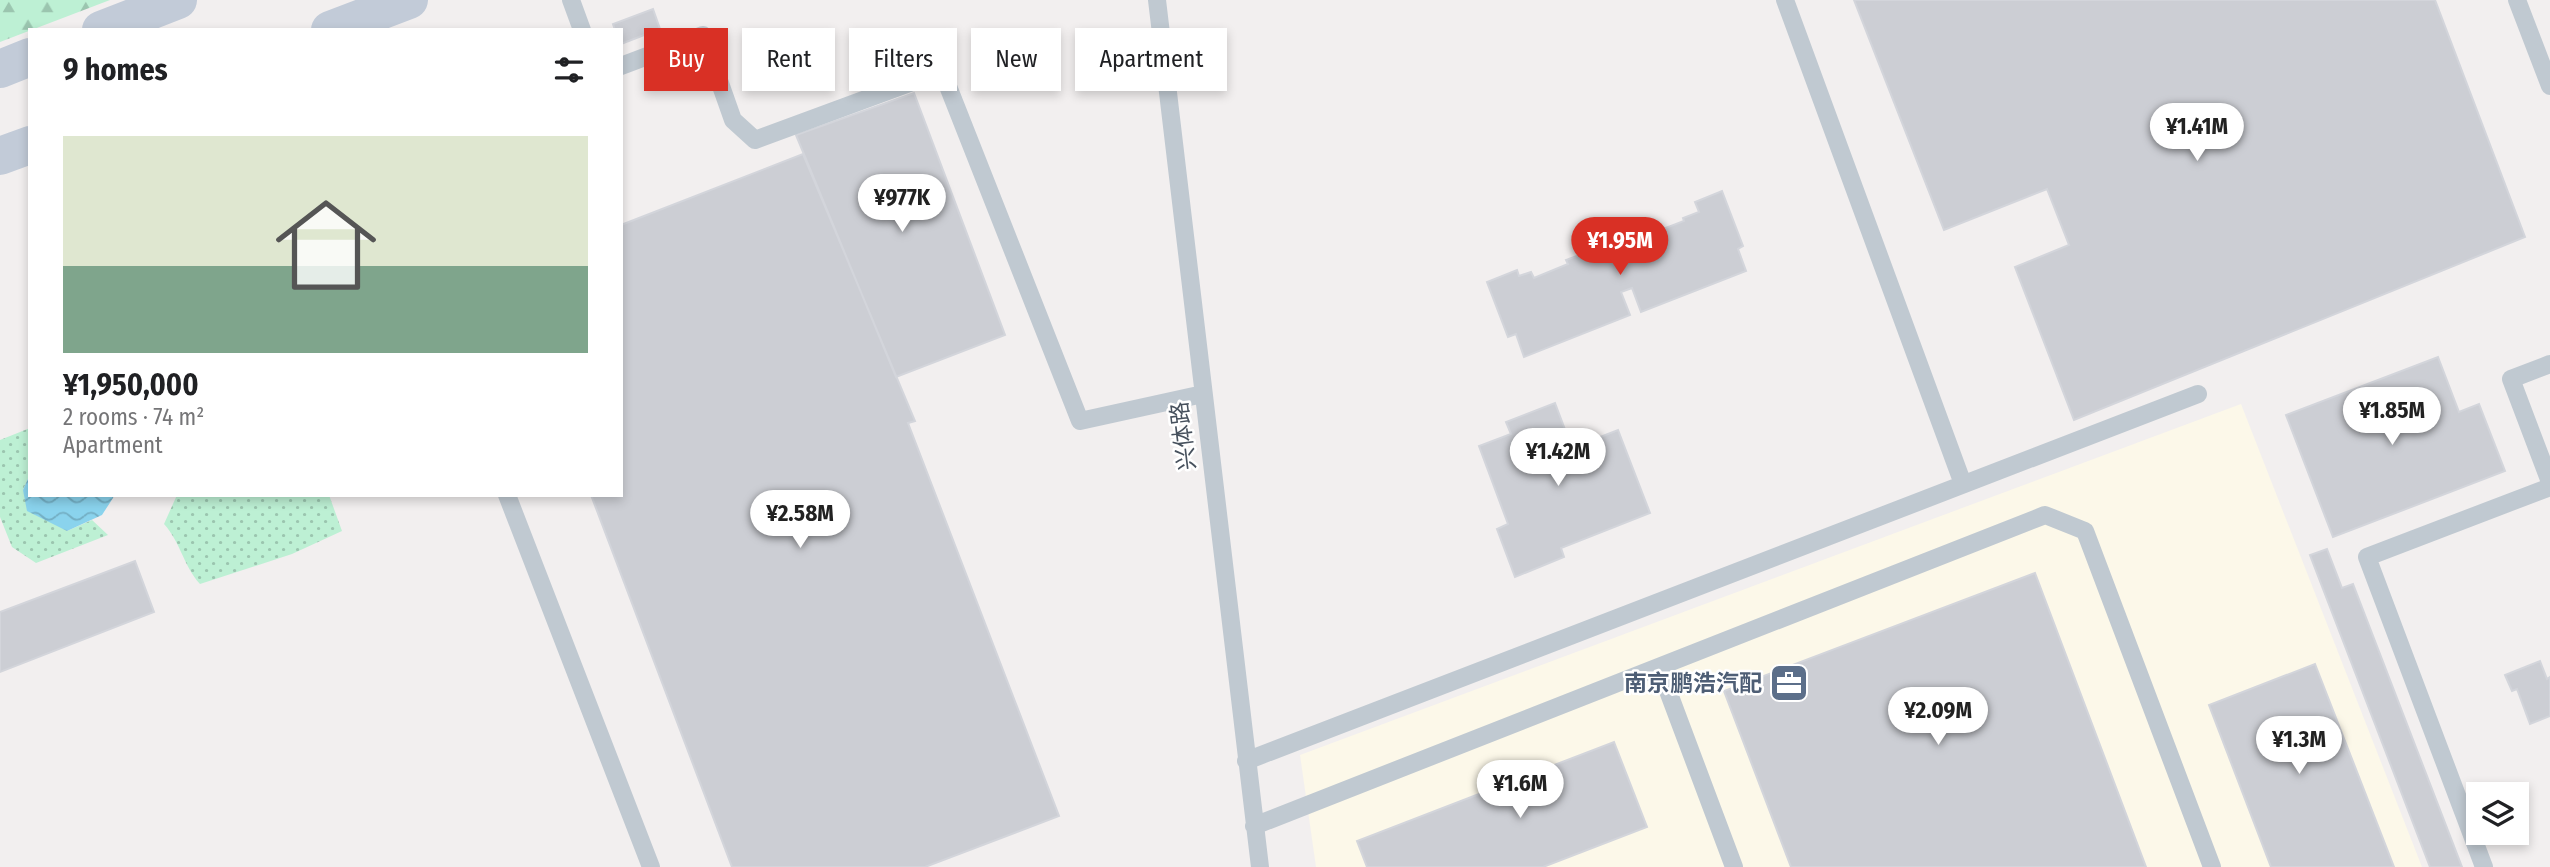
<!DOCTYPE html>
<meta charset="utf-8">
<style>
body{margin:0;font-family:"Fira Sans Condensed","Noto Sans SC",sans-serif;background:#f6f6f6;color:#202124;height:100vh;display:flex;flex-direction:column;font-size:26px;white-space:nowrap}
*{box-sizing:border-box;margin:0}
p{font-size:23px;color:#757577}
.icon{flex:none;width:38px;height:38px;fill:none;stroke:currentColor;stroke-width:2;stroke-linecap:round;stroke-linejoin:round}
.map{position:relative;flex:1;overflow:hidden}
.details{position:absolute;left:28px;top:28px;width:595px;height:469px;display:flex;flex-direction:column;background:#fff;border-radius:0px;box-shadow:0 4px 10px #0003}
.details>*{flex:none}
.guide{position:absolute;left:644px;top:28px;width:665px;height:63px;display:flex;gap:14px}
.fabs{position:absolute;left:2466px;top:782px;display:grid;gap:14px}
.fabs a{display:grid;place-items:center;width:63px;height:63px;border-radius:0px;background:#fff;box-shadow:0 4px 10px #0003;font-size:35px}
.price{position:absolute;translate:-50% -60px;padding:0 16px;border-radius:24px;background:#fff;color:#222;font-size:23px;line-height:46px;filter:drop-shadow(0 2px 4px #0008)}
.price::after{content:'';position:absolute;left:50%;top:42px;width:21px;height:16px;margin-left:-10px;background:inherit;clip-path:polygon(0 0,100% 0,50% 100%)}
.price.on{background:#d93025;color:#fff}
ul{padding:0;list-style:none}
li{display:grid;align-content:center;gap:14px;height:371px;padding:0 35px}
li+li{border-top:2px solid #e0e0e0}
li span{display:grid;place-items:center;height:217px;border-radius:0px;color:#555}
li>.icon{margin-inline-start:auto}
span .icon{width:126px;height:126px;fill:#fffc;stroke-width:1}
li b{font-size:30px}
h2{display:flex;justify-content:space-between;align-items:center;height:84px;padding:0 35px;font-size:30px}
.tag{padding:0 24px;border-radius:0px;background:#fff;box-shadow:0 4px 10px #0003;font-size:24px;line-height:63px}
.tag.on{background:#d93025;color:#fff}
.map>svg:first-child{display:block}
.commercial{fill:#fcf8e9}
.grass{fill:url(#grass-dots)}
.forest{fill:url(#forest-firs)}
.water{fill:url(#water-waves)}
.building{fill:#ccced4;stroke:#d3d5db;stroke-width:2}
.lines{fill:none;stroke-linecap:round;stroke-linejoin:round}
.service{stroke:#c0c9d1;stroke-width:18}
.secondary{stroke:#c2cbd8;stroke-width:38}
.labels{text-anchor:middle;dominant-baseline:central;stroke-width:5;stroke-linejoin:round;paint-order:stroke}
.street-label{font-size:23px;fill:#47515d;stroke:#fff}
.service-label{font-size:23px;font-weight:bold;fill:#4e5e75;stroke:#fff;text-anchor:end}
</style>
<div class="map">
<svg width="2550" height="867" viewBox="0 0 2550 867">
<defs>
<pattern id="grass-dots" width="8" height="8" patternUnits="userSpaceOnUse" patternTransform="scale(1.75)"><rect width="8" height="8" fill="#bdf0d4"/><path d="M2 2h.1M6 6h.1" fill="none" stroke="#9bc5af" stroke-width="1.8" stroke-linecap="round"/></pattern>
<pattern id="forest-firs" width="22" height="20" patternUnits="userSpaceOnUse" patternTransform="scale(1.75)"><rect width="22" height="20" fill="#bdf0d4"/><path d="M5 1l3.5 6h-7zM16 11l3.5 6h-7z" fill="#9bc5af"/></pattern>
<pattern id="water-waves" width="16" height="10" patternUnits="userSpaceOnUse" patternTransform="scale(1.75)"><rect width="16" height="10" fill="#8ad3ed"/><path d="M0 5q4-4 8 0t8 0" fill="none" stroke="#73aec3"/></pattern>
</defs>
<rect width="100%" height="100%" fill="#f2efef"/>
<path class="commercial" d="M2241,404L2422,867H1316L1300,755Z"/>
<path class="grass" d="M30,428V474L23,490L67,531L92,520L108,535L36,563L12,547L0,517V440Z
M177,495H329L342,531L292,554L200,584C183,565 181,543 164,524Z"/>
<path class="forest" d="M0,0H110L0,42Z"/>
<path class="water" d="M30,474V495H114L113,498L102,515L67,531L27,511L23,490Z"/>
<path class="building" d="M1854,0H2435L2525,237L2074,420L2015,267L2069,245L2047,189L1944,230Z
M653,9L660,29L621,44V30H615L613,24Z
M914,93L1005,335L896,377L796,135Z
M803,154L915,421L908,423L1059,816L925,867H732L591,495H621V225Z
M1722,191L1743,246L1738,249L1746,271L1641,312L1632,288L1621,292L1630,315L1524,357L1516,334L1508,337L1487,282L1517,270L1519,276L1531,272L1534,278L1568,264L1566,260L1582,254L1579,246L1631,226L1635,235L1648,229L1650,234L1684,221L1683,218L1699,212L1695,202Z
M2438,357L2459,412L2479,404L2505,471L2333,537L2286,415Z
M1555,403L1572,448L1618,430L1650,513L1561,548L1564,557L1515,577L1497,529L1508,524L1479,446L1511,434L1506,422Z
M2327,549L2342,588L2353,584L2462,867H2430L2310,555Z
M135,561L154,612L0,672V612Z
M2035,573L2146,867H1791L1724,691Z
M2540,661L2547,679L2550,677V716L2530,724L2517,689L2512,691L2505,675Z
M2315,664L2394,867H2271L2209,705Z
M1614,742L1647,827L1543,867H1367L1357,841Z"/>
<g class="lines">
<path class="service" d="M571,0L582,30
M1157,0L1260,867
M1785,0L1963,484
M2517,0L2550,86
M621,66L703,35L733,120L755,140L942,71L1080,421L1203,394
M2550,364L2511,379L2550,482
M507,495L651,867
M1659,667L1734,867
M1246,761L2198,394
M1254,826L2045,515L2085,531L2212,867
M2484,867L2367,557L2550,487"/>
<path class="secondary" d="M101,30L178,0
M330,30L409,0
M0,69L30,57
M0,156L30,145"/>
</g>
<defs>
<symbol id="office-square" viewBox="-11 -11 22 22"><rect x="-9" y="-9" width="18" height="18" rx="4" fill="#5c6f8a" stroke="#fff"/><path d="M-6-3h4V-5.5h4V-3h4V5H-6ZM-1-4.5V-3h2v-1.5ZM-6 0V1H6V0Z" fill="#fff"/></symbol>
</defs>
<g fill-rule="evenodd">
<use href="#office-square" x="1767" y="661" width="44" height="44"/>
</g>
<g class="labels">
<g class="street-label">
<text transform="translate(1183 436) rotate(-97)">兴体路</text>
</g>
<g class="service-label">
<text x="1762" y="683">南京鹏浩汽配</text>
</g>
</g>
</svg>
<div class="fabs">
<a><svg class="icon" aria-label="layers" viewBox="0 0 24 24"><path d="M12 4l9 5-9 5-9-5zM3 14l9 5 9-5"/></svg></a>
</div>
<b class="price" style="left:2197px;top:163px">¥1.41M</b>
<b class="price" style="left:902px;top:234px">¥977K</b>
<b class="price on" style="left:1620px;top:277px">¥1.95M</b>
<b class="price" style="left:2392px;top:447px">¥1.85M</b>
<b class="price" style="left:1558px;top:488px">¥1.42M</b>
<b class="price" style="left:800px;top:550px">¥2.58M</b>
<b class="price" style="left:1938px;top:747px">¥2.09M</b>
<b class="price" style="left:2299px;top:776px">¥1.3M</b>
<b class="price" style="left:1520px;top:820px">¥1.6M</b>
<div class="guide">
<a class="tag on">Buy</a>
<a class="tag">Rent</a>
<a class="tag">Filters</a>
<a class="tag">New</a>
<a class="tag">Apartment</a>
</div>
<section class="details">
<h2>9 homes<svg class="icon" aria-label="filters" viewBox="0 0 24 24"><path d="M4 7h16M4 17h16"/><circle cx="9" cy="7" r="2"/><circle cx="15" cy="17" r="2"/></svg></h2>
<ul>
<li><span style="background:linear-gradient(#dfe7d0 60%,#7fa58c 0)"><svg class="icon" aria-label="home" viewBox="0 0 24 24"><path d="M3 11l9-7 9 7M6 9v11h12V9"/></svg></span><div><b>¥1,950,000</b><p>2 rooms · 74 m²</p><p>Apartment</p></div></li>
</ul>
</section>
</div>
